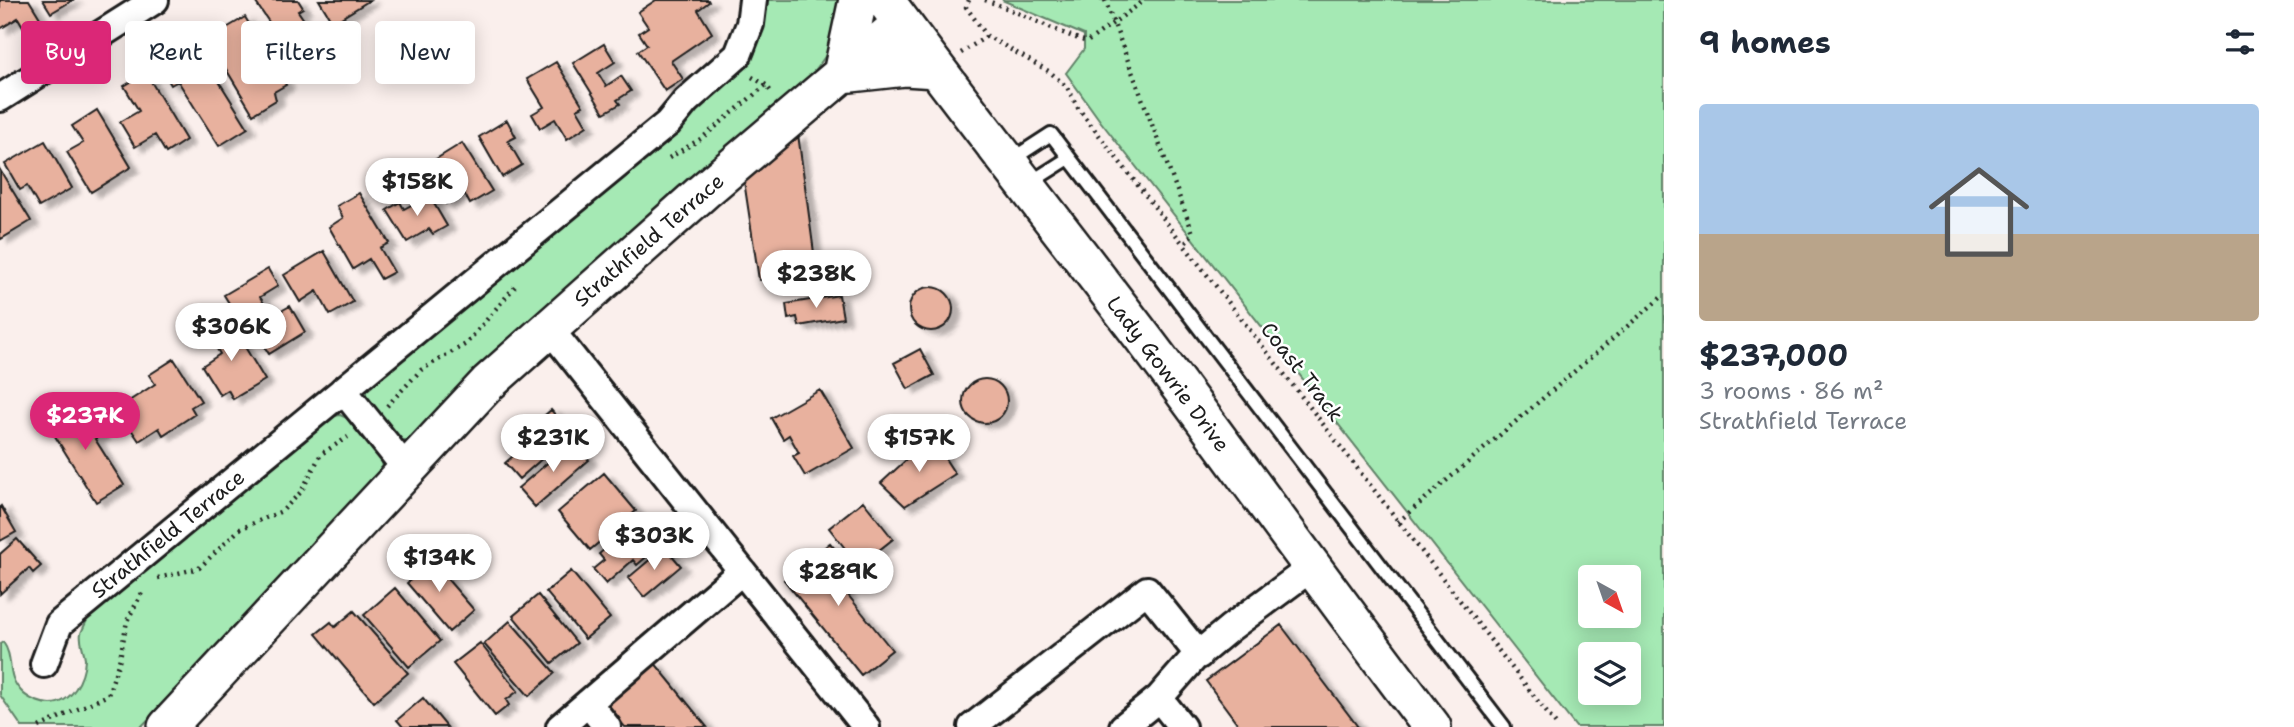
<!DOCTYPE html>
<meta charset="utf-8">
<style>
body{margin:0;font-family:"Shantell Sans",sans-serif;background:#f2f2f3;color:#1f2937;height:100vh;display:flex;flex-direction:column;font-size:26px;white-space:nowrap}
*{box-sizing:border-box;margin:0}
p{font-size:23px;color:#747a83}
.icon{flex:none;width:38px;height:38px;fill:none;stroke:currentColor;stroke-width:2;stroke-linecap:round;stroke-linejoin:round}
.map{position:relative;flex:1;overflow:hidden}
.sheet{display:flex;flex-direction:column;background:#fff;width:630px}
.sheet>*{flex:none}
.hud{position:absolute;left:21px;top:21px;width:665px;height:63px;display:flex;gap:14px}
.needle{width:46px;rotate:140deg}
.fabs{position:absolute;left:1578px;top:565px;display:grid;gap:14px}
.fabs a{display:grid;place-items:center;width:63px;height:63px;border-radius:7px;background:#fff;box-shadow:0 4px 18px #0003;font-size:35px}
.price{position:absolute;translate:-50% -60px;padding:0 16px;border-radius:24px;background:#fff;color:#222;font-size:23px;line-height:46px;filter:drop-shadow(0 2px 4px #0008)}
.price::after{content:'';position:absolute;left:50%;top:42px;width:21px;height:16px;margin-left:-10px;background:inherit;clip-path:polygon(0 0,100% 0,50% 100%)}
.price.current{background:#db2777;color:#fff}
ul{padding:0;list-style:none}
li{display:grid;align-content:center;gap:14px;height:371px;padding:0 35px}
li span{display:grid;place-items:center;height:217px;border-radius:7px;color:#555}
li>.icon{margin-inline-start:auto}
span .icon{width:126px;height:126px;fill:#fffc;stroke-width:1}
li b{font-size:30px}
h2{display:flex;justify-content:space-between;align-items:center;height:84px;padding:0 35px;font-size:30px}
.tag{padding:0 24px;border-radius:7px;background:#fff;box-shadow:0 4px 18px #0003;font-size:24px;line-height:63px}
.tag.current{background:#db2777;color:#fff}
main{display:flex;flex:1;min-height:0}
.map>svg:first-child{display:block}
.green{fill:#a5e9b4;stroke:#608268;stroke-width:2;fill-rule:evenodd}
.building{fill:#e8b19e;stroke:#1c1c1c;stroke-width:2;filter:url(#shadow)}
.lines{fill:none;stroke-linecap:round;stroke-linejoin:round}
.lane-casing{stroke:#1c1c1c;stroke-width:18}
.street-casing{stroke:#1c1c1c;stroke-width:32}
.secondary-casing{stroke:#1c1c1c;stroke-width:42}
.path{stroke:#1c1c1c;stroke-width:4.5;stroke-dasharray:2 5;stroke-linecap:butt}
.lane{stroke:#fff;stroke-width:12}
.street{stroke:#fff;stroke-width:26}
.secondary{stroke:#fff;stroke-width:37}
.labels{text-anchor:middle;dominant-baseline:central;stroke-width:5;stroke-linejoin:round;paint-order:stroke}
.street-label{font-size:21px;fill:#1c1c1c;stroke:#fff}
</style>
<main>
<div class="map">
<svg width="1664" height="727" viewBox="0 0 1664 727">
<defs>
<filter id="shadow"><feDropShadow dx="8" dy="4.5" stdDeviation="2" flood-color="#0004"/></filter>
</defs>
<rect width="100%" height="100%" fill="#faefec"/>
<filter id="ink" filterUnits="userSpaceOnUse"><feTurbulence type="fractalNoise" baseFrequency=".0143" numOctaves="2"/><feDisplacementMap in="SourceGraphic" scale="14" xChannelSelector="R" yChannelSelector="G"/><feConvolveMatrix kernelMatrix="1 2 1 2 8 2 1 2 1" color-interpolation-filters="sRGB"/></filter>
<g filter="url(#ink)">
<path class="green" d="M766,0H844L836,41L809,79L415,435L409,440H400L366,401V391L373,380L754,55L762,30Z
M1002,0H1664V727H1576L1101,122L1066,73L1084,49V35ZM1591,578H1629V616H1591ZM1629,654V693H1591V654Z
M340,415L347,418L381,459L383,467L381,474L141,727H22L0,695V644L3,642C15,659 5,674 21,691C28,699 41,704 51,704C72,703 84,679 85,660C85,651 79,643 81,633C83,628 86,623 88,618L330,417Z"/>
<path class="building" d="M0,0H29L40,18L24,28L18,18L0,29Z
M43,0H73L51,13Z
M254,0H298L303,8L298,11L313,33L288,50Z
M319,0H370L333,23Z
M656,0H708L709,2L698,10L712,33L671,61L683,79L665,91L638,51L647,45L639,33L648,27L638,12Z
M245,17L286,85L274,92L276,100L253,114L208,39Z
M195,43L248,128L219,146L178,81L171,85L159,65Z
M604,44L615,62L598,73L606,86L621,76L631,91L617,100L620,104L604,113L573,63Z
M556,62L583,106L577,109L587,126L567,139L555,119L540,128L532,114L544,107L527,79Z
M146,73L186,140L166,153L155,135L135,147L120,122L139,111L124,86Z
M97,110L131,167L91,192L67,152L83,143L72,126Z
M507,120L516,137L508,141L522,165L502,177L479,137Z
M798,134L817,275L759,280L744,181Z
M45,141L72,188L39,207L27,186L20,190L5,164Z
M462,143L492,191L470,204L464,193L446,204L423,167Z
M0,170L31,221L1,239L0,237Z
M359,193L389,243L380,248L394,272L381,279L369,259L353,269L329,227L343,218L337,206Z
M429,195L447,226L433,234L429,229L407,242L387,210L400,202L404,209Z
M324,251L353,302L330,315L317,291L300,302L284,275Z
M268,269L278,286L260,297L272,316L290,306L305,332L269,354L245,314L238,318L224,295Z
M909 309a22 22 0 1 1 44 0a22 22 0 1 1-44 0Z
M839,295L843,318L799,326L797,317L788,319L786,304Z
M228,319L265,380L233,399L228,390L220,395L202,366L220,354L207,332Z
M920,349L934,375L908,389L894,363Z
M174,359L201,401L191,407L195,414L163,435L159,428L139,441L126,422L130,420L125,412L130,409L126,403L155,384L149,375Z
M963 401a22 22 0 1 1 44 0a22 22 0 1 1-44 0Z
M820,390L854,448L805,476L793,456L799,453L789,435L783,439L771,418Z
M84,406L102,435L95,439L124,485L96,502L45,420L61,410L66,417Z
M551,410L571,433L519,479L505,463L513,456L506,448Z
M931,437L955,474L905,506L881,483Z
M572,442L589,460L535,507L518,488Z
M604,473L636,511L590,550L558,512Z
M863,501L893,539L859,566L829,528Z
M1,506L16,532L0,541V507Z
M639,520L660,545L637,565L633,560L606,584L593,569L604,560L599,554Z
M17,539L41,566L33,573L29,568L0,594V554Z
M830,543L859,578L844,590L892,650L861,675L784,580Z
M665,547L681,566L644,597L628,578Z
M424,552L474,610L449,632L407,583L419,572L411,563Z
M571,571L610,618L585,639L546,592Z
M395,588L440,641L409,667L364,615Z
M538,595L577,643L552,663L513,616Z
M354,611L408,673L374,702L316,634L331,622L335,627Z
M510,621L555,673L529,696L484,644Z
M1281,625L1358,727H1240L1206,681Z
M480,643L518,691L506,700L509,705L495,716L453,664Z
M654,662L707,727H625L605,702Z
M423,698L447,727H403L397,720Z"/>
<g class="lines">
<defs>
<path id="lane" d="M1011,160L1051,134L1504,727
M1028,184L1069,158"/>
<path id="street" d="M0,98L155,0
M549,328L866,727
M343,390L408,471
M44,664L59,624L668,123L686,101L738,55L750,24L753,0
M1159,698L1182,727
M588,703L607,727
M560,727L742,571
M972,727L1147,590L1199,655
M1123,727L1159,698L1194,658L1230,628L1311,568"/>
<path id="secondary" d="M858,0L842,74L905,67L936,69
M885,0C980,129 1081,254 1177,383C1262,498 1345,613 1432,727
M167,727L488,383L704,191L902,23"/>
</defs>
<use href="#lane" class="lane-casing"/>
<use href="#street" class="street-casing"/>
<use href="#secondary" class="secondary-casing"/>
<path class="path" d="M969,0L966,7L987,36L1050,72L1067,87L1078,108L1184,245
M985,0C1020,12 1052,30 1087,42L1145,0
M1105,0L1193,233L1184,245L1558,727
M961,53L987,36
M752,77L766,85L772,93
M669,158L702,138L766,85
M387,406L421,370L466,344L517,284
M1398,522L1664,295
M158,578L199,568L240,529L282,511L301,492L321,454L348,437
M39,727L108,695L120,658L127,621L144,589"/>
<use href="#lane" class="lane"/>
<use href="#street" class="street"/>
<use href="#secondary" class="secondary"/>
</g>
</g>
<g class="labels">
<g class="street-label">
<text transform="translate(649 240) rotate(-41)">Strathfield Terrace</text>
<text transform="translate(1302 372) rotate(52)">Coast Track</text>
<text transform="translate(1168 374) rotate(53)">Lady Gowrie Drive</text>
<text transform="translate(168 534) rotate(-39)">Strathfield Terrace</text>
</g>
</g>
</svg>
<div class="fabs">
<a><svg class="needle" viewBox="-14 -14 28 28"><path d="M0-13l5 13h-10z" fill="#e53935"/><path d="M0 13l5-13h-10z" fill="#747a83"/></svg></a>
<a><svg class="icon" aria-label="layers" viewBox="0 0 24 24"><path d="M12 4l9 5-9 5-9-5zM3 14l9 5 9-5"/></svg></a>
</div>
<b class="price" style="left:417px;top:218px">$158K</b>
<b class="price" style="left:816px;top:310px">$238K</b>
<b class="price" style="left:231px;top:363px">$306K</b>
<b class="price current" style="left:85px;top:452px">$237K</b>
<b class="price" style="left:553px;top:474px">$231K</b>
<b class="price" style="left:919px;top:474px">$157K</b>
<b class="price" style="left:654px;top:572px">$303K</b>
<b class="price" style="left:439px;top:594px">$134K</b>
<b class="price" style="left:838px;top:608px">$289K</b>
<div class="hud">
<a class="tag current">Buy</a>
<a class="tag">Rent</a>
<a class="tag">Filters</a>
<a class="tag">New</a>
</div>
</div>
<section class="sheet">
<h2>9 homes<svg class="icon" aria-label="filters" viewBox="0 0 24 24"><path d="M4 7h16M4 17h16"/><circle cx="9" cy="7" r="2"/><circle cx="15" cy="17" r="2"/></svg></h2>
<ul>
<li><span style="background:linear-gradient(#a9c7e8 60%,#b9a48a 0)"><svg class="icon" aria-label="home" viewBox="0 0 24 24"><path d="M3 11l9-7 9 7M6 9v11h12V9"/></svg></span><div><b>$237,000</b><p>3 rooms · 86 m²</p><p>Strathfield Terrace</p></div></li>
</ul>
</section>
</main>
